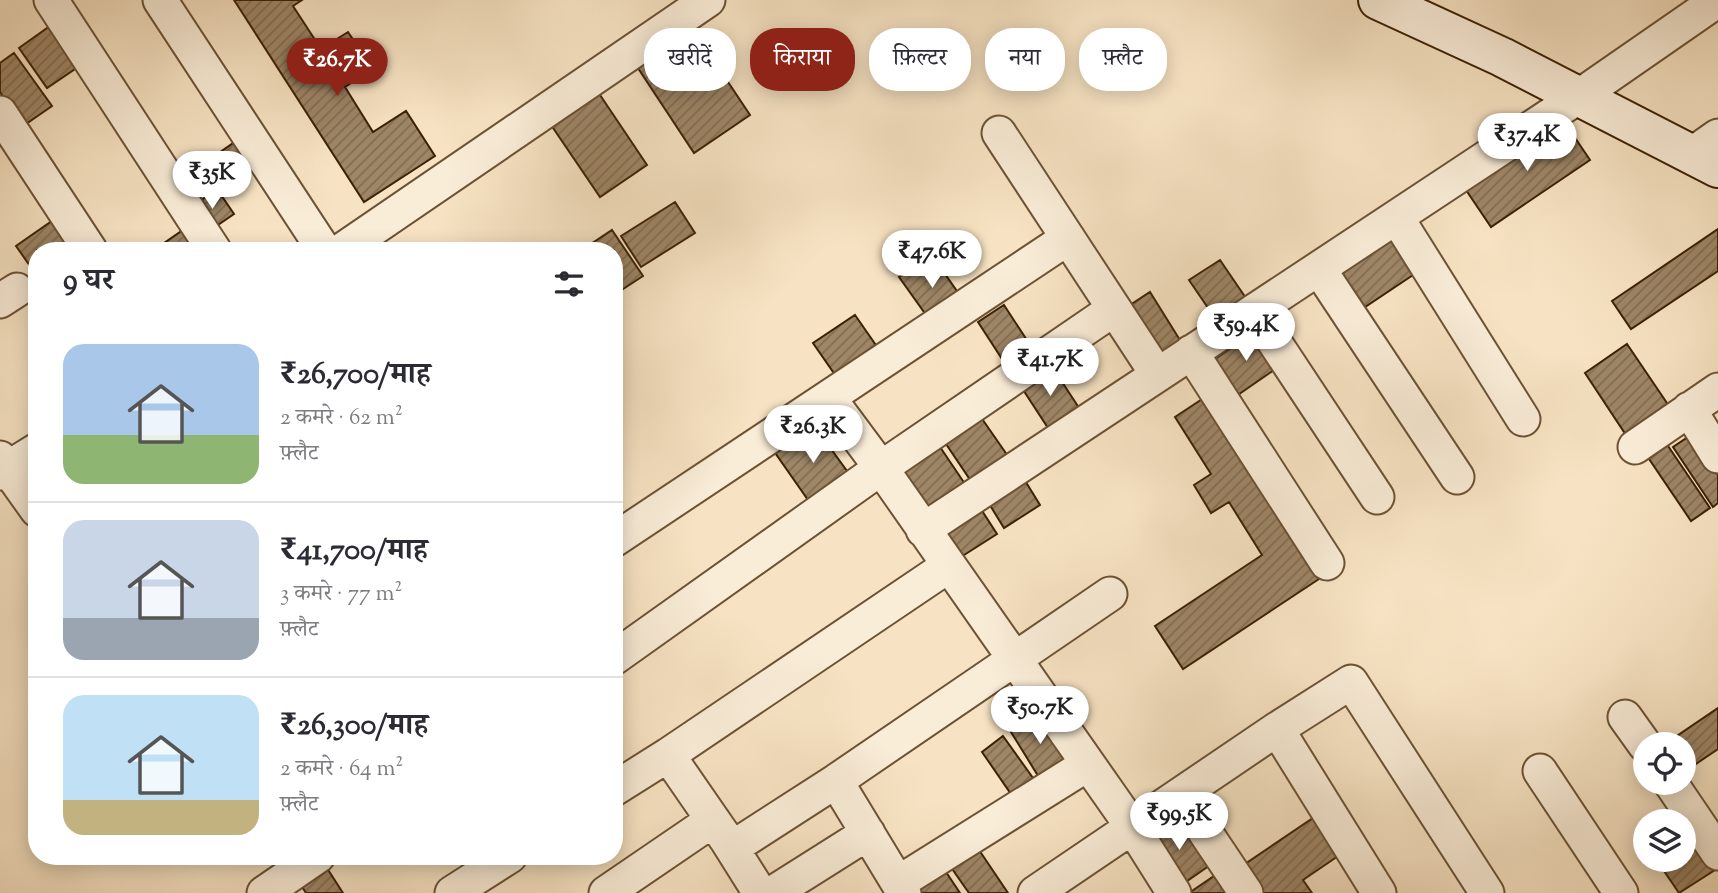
<!DOCTYPE html>
<html lang="hi">
<meta charset="utf-8">
<style>
body{margin:0;font-family:"Sorts Mill Goudy","Noto Serif Devanagari",serif;background:#f2f2f3;color:#2b2b33;height:100vh;display:flex;flex-direction:column;font-size:26px;white-space:nowrap}
*{box-sizing:border-box;margin:0}
p{font-size:23px;color:#7c7c81}
.icon{flex:none;width:38px;height:38px;fill:none;stroke:currentColor;stroke-width:2;stroke-linecap:round;stroke-linejoin:round}
.map{position:relative;flex:1;overflow:hidden}
.panel{position:absolute;left:28px;top:242px;width:595px;height:623px;display:flex;flex-direction:column;background:#fff;border-radius:28px;box-shadow:0 4px 18px #0003}
.panel>*{flex:none}
.top-card{position:absolute;left:644px;top:28px;width:665px;height:63px;display:flex;gap:14px}
.controls{position:absolute;left:1633px;top:732px;display:grid;gap:14px}
.controls a{display:grid;place-items:center;width:63px;height:63px;border-radius:50%;background:#fff;box-shadow:0 4px 18px #0003;font-size:35px}
.price{position:absolute;translate:-50% -60px;padding:0 16px;border-radius:24px;background:#fff;color:#222;font-size:23px;line-height:46px;filter:drop-shadow(0 2px 4px #0008)}
.price::after{content:'';position:absolute;left:50%;top:42px;width:21px;height:16px;margin-left:-10px;background:inherit;clip-path:polygon(0 0,100% 0,50% 100%)}
.price.selected{background:#8f2418;color:#fff}
ul{padding:0;list-style:none}
li{display:flex;align-items:center;gap:21px;height:175px;padding:0 35px}
li+li{border-top:2px solid #e1e1e2}
li span{display:grid;place-items:center;flex:none;width:196px;height:140px;border-radius:21px;color:#555}
li>.icon{margin-inline-start:auto}
span .icon{width:84px;height:84px;fill:#fffc;stroke-width:1}
li b{font-size:30px}
h2{display:flex;justify-content:space-between;align-items:center;height:84px;padding:0 35px;font-size:30px}
.chip{padding:0 24px;border-radius:28px;background:#fff;box-shadow:0 4px 18px #0003;font-size:24px;line-height:63px}
.chip.selected{background:#8f2418;color:#fff}
.map>svg:first-child{display:block}
.building{fill:url(#building-hatch);stroke:#3d2104;stroke-width:2}
.lines{fill:none;stroke-linecap:round;stroke-linejoin:round}
.street-casing{stroke:#6c5234;stroke-width:37}
.secondary-casing{stroke:#3d2104;stroke-width:42}
.street{stroke:#faedd8;stroke-width:33}
.secondary{stroke:#faedd8;stroke-width:38}
</style>
<div class="map">
<svg width="1718" height="893" viewBox="0 0 1718 893">
<defs>
<pattern id="building-hatch" width="6" height="6" patternUnits="userSpaceOnUse" patternTransform="scale(1.75)"><rect width="6" height="6" fill="#9e8667"/><path d="M-1 1l2-2M0 6l6-6M5 7l2-2" fill="none" stroke="#826d53"/></pattern>
</defs>
<rect width="100%" height="100%" fill="#f7e3c3"/>
<filter id="stains"><feTurbulence type="fractalNoise" baseFrequency=".00286" numOctaves="4"/><feColorMatrix values="0 0 0 0 .2 0 0 0 0 .09 0 0 0 0 .02 0 0 0 .5 -.17"/></filter>
<radialGradient id="worn" r=".72"><stop offset=".6" stop-color="#630" stop-opacity="0"/><stop offset="1" stop-color="#630" stop-opacity=".3"/></radialGradient>
<path class="building" d="M234,0H302L293,6L321,49L348,32L373,69L345,87L373,132L406,111L435,156L364,202Z
M690,25L750,115L694,153L634,62Z
M50,26L78,67L47,88L19,48Z
M14,53L52,106L23,126L0,92V63Z
M594,86L647,165L600,197L547,119Z
M1563,120L1590,160L1491,227L1464,187Z
M236,141L253,166L226,185L209,160Z
M217,189L234,214L206,233L189,209Z
M675,202L695,233L641,267L621,236Z
M59,216L77,250H37V276L16,246Z
M1718,229V271L1631,329L1612,301Z
M183,230L197,250H154Z
M612,230L643,276L614,295V250H582Z
M1393,232L1419,271L1356,313L1330,275Z
M931,254L966,304L934,326L899,277Z
M1220,260L1254,310L1223,330L1189,280Z
M1150,292L1188,353L1162,369L1124,309Z
M1004,305L1032,348L1006,365L978,322Z
M855,315L880,351L838,379L813,343Z
M1263,326L1287,361L1229,401L1205,366Z
M1627,344L1671,409L1628,438L1585,373Z
M1049,362L1083,414L1052,434L1018,382Z
M1210,394L1325,575L1183,669L1155,626L1262,555L1229,502L1211,513L1194,485L1211,474L1175,417Z
M978,413L1012,462L975,487L942,438Z
M810,420L855,482L815,510L771,447Z
M1691,435L1718,475V503L1713,507L1673,447Z
M1664,440L1710,508L1691,521L1645,453Z
M936,441L969,490L932,515L900,465Z
M1024,479L1040,505L1004,528L988,502Z
M977,503L997,534L961,557L940,525Z
M614,505L623,519L614,525Z
M1718,708V749L1684,772V744H1665Z
M1041,713L1070,760L1040,779L1011,732Z
M1003,736L1033,778L1011,794L982,752Z
M1181,816L1213,863L1177,888L1145,841Z
M1316,816L1341,854L1303,880L1312,893H1256L1239,868Z
M1701,833L1718,868L1679,893L1658,862L1661,859H1684V844Z
M975,844L1008,893H969L948,863Z
M325,865L343,893H306L299,882Z
M942,866L960,893H921L915,884Z
M1220,872L1234,893H1189Z"/>
<g class="lines">
<defs>
<path id="street" d="M51,0L214,250
M160,0L324,250
M0,113L90,250
M999,133L1157,374
M1691,155L1718,136
M1397,218L1523,419
M342,250L708,0
M1319,269L1457,477
M0,301L17,290
M1254,311L1377,497
M1191,352L1327,563
M829,398L881,468L1133,828L1174,893
M1689,409L1718,456
M1635,447L1718,390
M0,458L37,510
M0,473L37,450
M923,530L1578,97L1718,0
M614,540L1068,238
M614,658L881,468L1114,309
M1625,717L1645,745
M1277,729L1379,893
M668,755L726,839L760,893
M1540,771L1621,893
M836,781L904,893
M1670,782L1718,853
M614,789L668,755L948,566
M1181,796L1246,893
M732,848L836,781L1110,594
M898,883L1088,764
M264,893L318,856
M452,893L510,856
M606,893L713,820
M773,893L868,833
M1035,893L1277,729L1351,682L1487,893"/>
<path id="secondary" d="M1378,0L1502,57L1718,168"/>
</defs>
<use href="#street" class="street-casing"/>
<use href="#secondary" class="secondary-casing"/>
<use href="#street" class="street"/>
<use href="#secondary" class="secondary"/>
</g>
<rect width="100%" height="100%" filter="url(#stains)"/>
<rect width="100%" height="100%" fill="url(#worn)"/>
</svg>
<div class="controls">
<a><svg class="icon" aria-label="locate" viewBox="0 0 24 24"><circle cx="12" cy="12" r="6"/><path d="M12 2v4M12 18v4M2 12h4M18 12h4"/></svg></a>
<a><svg class="icon" aria-label="layers" viewBox="0 0 24 24"><path d="M12 4l9 5-9 5-9-5zM3 14l9 5 9-5"/></svg></a>
</div>
<b class="price selected" style="left:337px;top:98px">₹26.7K</b>
<b class="price" style="left:1527px;top:173px">₹37.4K</b>
<b class="price" style="left:212px;top:211px">₹35K</b>
<b class="price" style="left:932px;top:290px">₹47.6K</b>
<b class="price" style="left:1246px;top:363px">₹59.4K</b>
<b class="price" style="left:1050px;top:398px">₹41.7K</b>
<b class="price" style="left:813px;top:465px">₹26.3K</b>
<b class="price" style="left:1040px;top:746px">₹50.7K</b>
<b class="price" style="left:1179px;top:852px">₹99.5K</b>
<div class="top-card">
<a class="chip">खरीदें</a>
<a class="chip selected">किराया</a>
<a class="chip">फ़िल्टर</a>
<a class="chip">नया</a>
<a class="chip">फ़्लैट</a>
</div>
<section class="panel">
<h2>9 घर<svg class="icon" aria-label="filters" viewBox="0 0 24 24"><path d="M4 7h16M4 17h16"/><circle cx="9" cy="7" r="2"/><circle cx="15" cy="17" r="2"/></svg></h2>
<ul>
<li><span style="background:linear-gradient(#a9c7e8 65%,#8fb573 0)"><svg class="icon" aria-label="home" viewBox="0 0 24 24"><path d="M3 11l9-7 9 7M6 9v11h12V9"/></svg></span><div><b>₹26,700/माह</b><p>2 कमरे · 62 m²</p><p>फ़्लैट</p></div></li>
<li><span style="background:linear-gradient(#c9d6e8 70%,#9aa5b1 0)"><svg class="icon" aria-label="home" viewBox="0 0 24 24"><path d="M3 11l9-7 9 7M6 9v11h12V9"/></svg></span><div><b>₹41,700/माह</b><p>3 कमरे · 77 m²</p><p>फ़्लैट</p></div></li>
<li><span style="background:linear-gradient(#bfe0f5 75%,#c2b280 0)"><svg class="icon" aria-label="home" viewBox="0 0 24 24"><path d="M3 11l9-7 9 7M6 9v11h12V9"/></svg></span><div><b>₹26,300/माह</b><p>2 कमरे · 64 m²</p><p>फ़्लैट</p></div></li>
</ul>
</section>
</div>
